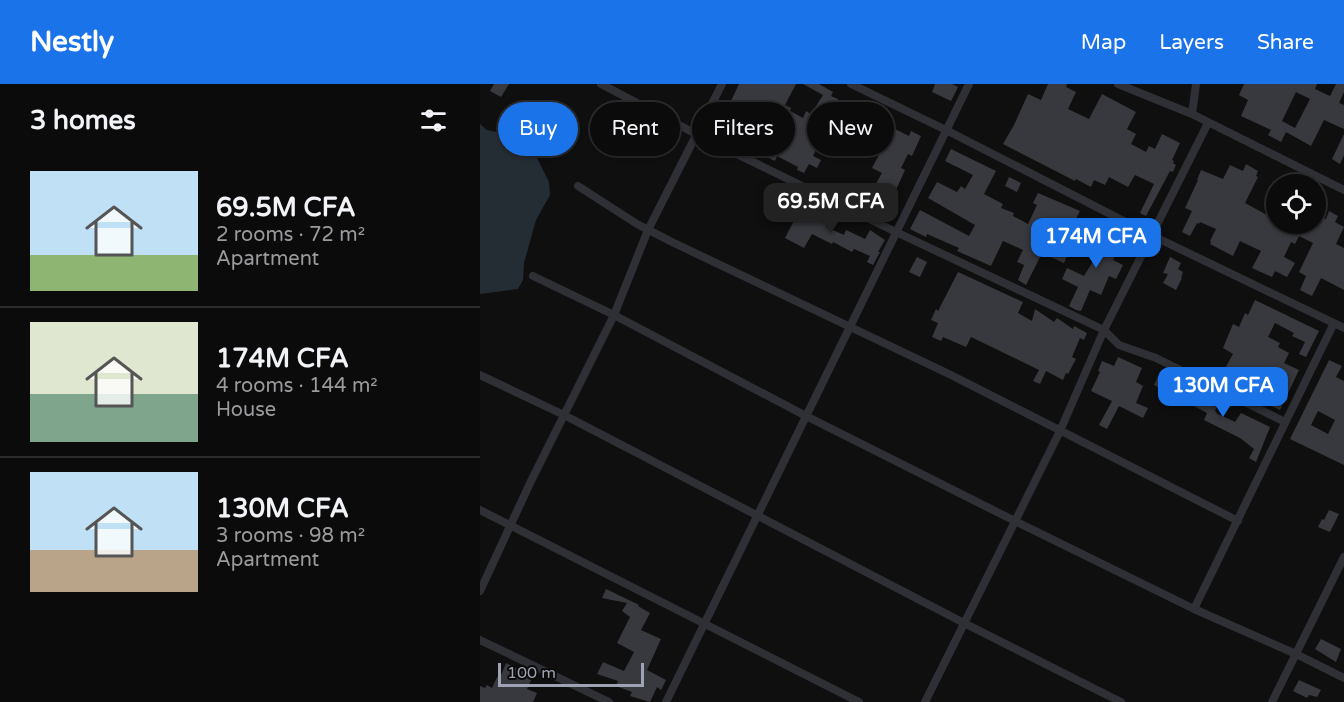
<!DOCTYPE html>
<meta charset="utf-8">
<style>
body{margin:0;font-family:"Varela Round",sans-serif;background:#19191a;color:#f1f3f6;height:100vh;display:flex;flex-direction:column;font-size:22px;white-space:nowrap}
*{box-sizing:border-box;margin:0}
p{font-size:20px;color:#9a9b9d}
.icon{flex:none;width:33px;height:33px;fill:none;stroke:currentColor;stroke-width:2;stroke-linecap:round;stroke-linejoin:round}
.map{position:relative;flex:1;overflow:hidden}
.drawer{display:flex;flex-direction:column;background:#0b0b0c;width:480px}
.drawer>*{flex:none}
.hud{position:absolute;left:18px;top:18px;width:570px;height:54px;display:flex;gap:12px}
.buttons{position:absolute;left:786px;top:90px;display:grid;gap:12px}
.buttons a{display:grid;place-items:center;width:60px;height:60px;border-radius:50%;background:#0b0b0c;box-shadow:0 2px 4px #0004,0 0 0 2px #2b2b2d;font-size:30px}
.scale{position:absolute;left:18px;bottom:15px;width:146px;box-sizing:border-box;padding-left:6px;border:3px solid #9ea3b3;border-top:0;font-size:16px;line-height:21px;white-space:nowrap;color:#9ea3b3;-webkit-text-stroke:4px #0a0a0b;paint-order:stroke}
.price{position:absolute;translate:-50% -51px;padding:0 14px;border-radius:12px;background:#1a73e8;color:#fff;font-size:20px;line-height:39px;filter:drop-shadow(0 2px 3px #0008)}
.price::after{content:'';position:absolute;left:50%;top:36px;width:18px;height:14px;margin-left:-9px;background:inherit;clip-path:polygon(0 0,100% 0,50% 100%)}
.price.selected{background:#222;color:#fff}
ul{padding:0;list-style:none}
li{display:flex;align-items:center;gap:18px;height:150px;padding:0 30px}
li+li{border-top:2px solid #2b2b2d}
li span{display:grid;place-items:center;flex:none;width:168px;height:120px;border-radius:0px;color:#555}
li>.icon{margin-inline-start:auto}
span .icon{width:72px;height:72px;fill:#fffc;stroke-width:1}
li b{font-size:26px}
h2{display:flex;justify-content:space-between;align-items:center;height:72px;padding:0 30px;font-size:26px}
.tag{padding:0 21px;border-radius:27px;background:#0b0b0c;box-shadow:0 2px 4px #0004,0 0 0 2px #2b2b2d;font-size:21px;line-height:54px}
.tag.selected{background:#1a73e8;color:#fff}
header{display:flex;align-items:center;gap:36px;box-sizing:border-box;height:84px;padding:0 30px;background:#1a73e8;color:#fff}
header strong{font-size:28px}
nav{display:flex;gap:33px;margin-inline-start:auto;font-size:21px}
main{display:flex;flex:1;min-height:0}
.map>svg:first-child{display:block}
.water{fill:#242c34}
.building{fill:#38393e;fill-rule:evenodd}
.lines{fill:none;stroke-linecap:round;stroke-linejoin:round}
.street{stroke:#2f3035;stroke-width:8}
</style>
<header>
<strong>Nestly</strong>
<nav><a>Map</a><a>Layers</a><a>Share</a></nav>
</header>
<main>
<section class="drawer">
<h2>3 homes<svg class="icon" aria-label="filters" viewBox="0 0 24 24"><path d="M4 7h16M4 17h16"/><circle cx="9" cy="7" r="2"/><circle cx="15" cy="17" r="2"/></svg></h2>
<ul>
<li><span style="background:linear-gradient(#bfe0f5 70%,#8fb573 0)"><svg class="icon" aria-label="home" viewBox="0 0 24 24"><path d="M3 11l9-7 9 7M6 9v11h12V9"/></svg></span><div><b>69.5M CFA</b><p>2 rooms · 72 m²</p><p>Apartment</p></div></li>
<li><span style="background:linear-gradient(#dfe7d0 60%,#7fa58c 0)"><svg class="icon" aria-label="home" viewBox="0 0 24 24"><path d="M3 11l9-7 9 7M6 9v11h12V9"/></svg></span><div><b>174M CFA</b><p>4 rooms · 144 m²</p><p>House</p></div></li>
<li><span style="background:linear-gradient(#bfe0f5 65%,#b9a48a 0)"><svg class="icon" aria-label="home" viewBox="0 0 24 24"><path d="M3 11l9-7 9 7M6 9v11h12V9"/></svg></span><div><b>130M CFA</b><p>3 rooms · 98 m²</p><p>Apartment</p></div></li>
</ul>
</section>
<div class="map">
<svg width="864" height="618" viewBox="0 0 864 618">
<rect width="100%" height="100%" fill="#0f0f10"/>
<path class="water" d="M0,40L7,46L21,49L44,59L54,68L69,98L70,111L56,136L44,179L43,196L38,205L0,210Z"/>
<path class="building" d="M14,0H29L21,13L10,7Z
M259,0H316L305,21L311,24L310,27L323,34L326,27L331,30L343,11L323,0H339L353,8L351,12L358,15L350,31L344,29L333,49L342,53L333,72L341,76L337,84L329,80L324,89L317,86L318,83L297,72L295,77L262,61L267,52L274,55L290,25L276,18L270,29L250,19Z
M455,0H472L478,3L471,17L452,8Z
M568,0H587L586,3L596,8L588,25L609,35L622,10L656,28L647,45L656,50L651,60L666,68L669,62L675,65L682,50L700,59L692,76L694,77L693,79L696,81L693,88L690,87L666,132L660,129L674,100L655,91L648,103L629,93L625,101L614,96L611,103L596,95L595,97L523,60L534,41L548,10L561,16Z
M764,0H837L835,5L850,12L856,0H864V8L859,19L864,21V45L844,36L831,62L806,48L801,58L788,51L791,46L761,32L768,16L759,11ZM816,8L830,15L815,44L802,37Z
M413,44L429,52L431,47L441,52L432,72L428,70L421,84L425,86L416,106L418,107L410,125L396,119L403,106L395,101L402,89L392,84Z
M864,50V71L860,80L852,75Z
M471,65L516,87L504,110L523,120L521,124L534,129L533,132L548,140L557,121L553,119L558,109L600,127L582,162L590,166L584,179L562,169L546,201L538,196L544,181L537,178L543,166L523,157L511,182L477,167L479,164L447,150L446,153L430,145L440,126L489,152L495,141L448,114L457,98L477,108L481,102L485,105L493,91L465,77Z
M766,80L778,87L776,92L778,93L765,119L787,131L796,113V140H836V130L846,135L849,127L858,132L855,138L864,143L856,160L864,164V206L841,194L832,212L820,206L826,192L819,188L833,159L819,152L815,160L811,158L804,173L815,179L807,193L795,187L792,193L772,184L781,167L760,157L753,172L730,160L731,158L730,157L736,145L720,138L719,140L717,139L710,152L702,148L712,127L705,124L718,96H717L721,86L743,95L750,81L763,87Z
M529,93L541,99L537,108L525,102Z
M334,121L352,131L346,143L364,151L366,146L385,155L390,146L405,156L398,168H400L393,181L387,178L390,172L374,165L372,168L353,158L352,160L332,150L324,164L305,154L321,123L331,129Z
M629,144L645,152L633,176L643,181L636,195L629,192L621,211L610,206L601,227L596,226L589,222L598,203L582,195L587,184L604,192L615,174L605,169L611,157L620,162Z
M437,173L447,178L440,193L429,188Z
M690,173L701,179L698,185L703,188L701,194H702L696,206L683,199L688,190L683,189Z
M478,188L543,218L538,229L552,237L555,225L574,238L577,234L593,245L594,242L607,249L604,256L600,254L592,273L596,275L588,290L586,289L583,296L566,287L560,300L553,297L559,286L491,253L486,263L463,253L461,257L452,253L458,239L451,236L456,225L458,227Z
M775,216L839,247L826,273L819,270L825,258L812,252L814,249L795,239L788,253L800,259L798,263L809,269L804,279L819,286L800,326L734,294L738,286L743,288L753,270L743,264L753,240L759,243L765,229L768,231Z
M638,273L662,284L656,298L663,302L656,319L668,324L663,334L639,322L627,345L619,341L632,317L611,307L620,288L618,287L622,277L634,282Z
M849,276L862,282L856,293L864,297V381L810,355ZM838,327L855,336L848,350L831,341Z
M678,292L737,322L735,327L737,328L736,329L755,338L761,329L790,343L776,378L769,374L774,365L760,354L724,336L727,329L674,301Z
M849,426L859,430L850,448L838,443L842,435L844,436Z
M126,505L153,518L159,521L158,522L170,529L161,546L181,555L167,586L186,596L181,606L177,603L170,618L150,612L152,608L136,602L138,597L117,590L123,578L144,587L154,568L137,559L150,533L142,527L147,519L122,514Z
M841,555L861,565L856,578L835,565Z
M26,579L53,592L47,605L57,609L53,618H0V602L5,604L7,601L12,604L17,593L20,594Z
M819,596L841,606L837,613L829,611L827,614L813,607Z"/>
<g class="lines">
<path class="street" d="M121,0L216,50L416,148L624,246L639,261L676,274L805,338
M371,0L466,46L673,152L864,244
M638,0L712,30L864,106
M712,30L716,0
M98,102L157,140L192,158L471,291L758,437
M53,192L134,231L326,332L535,437L714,525L816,570L864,594
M0,291L84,331L484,539L641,618
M0,426L379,618
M0,507L51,397L134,231L168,146L242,0
M714,525L854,239
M0,556L129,618
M186,618L489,0
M445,618L580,347L624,246L728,39
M792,618L864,473"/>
</g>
</svg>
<div class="buttons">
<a><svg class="icon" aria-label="locate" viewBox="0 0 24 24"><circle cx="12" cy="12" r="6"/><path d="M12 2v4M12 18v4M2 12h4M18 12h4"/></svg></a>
</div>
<div class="scale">100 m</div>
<b class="price selected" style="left:351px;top:150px">69.5M CFA</b>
<b class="price" style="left:616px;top:185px">174M CFA</b>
<b class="price" style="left:743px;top:334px">130M CFA</b>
<div class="hud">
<a class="tag selected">Buy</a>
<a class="tag">Rent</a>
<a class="tag">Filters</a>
<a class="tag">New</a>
</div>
</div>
</main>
